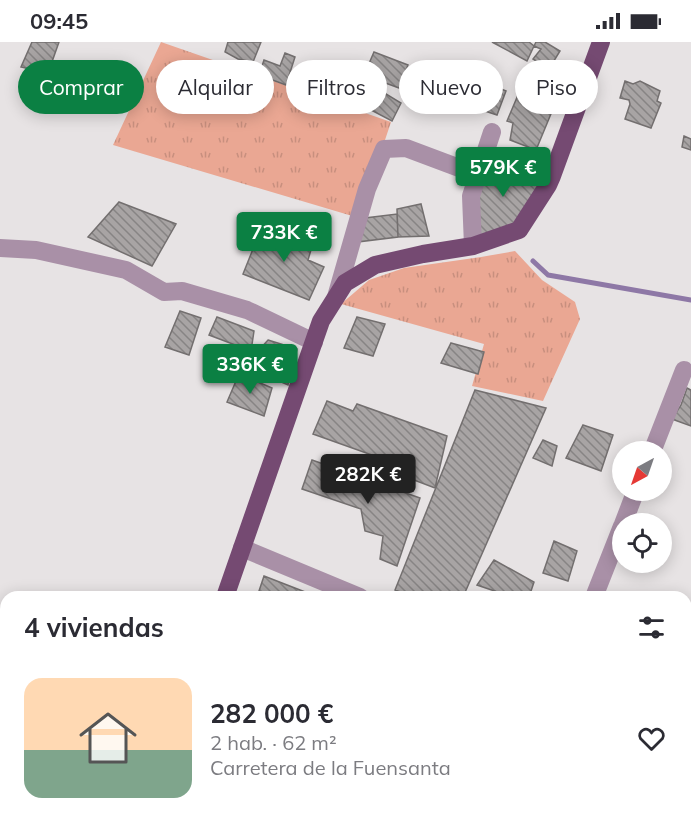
<!DOCTYPE html>
<html lang="es">
<meta charset="utf-8">
<style>
body{margin:0;font-family:Mulish,sans-serif;background:#f2f2f3;color:#2b2b33;height:100vh;display:flex;flex-direction:column;font-size:22px;white-space:nowrap}
*{box-sizing:border-box;margin:0}
p{font-size:20px;color:#7c7c81}
.icon{flex:none;width:33px;height:33px;fill:none;stroke:currentColor;stroke-width:2;stroke-linecap:round;stroke-linejoin:round}
.map{position:relative;flex:1;overflow:hidden}
.sheet{position:absolute;left:0px;top:549px;width:692px;height:234px;display:flex;flex-direction:column;background:#fff;border-radius:18px 18px 0 0;box-shadow:0 3px 15px #0003}
.sheet>*{flex:none}
.banner{position:absolute;left:18px;top:18px;width:656px;height:54px;display:flex;gap:12px}
.needle{width:39px;rotate:220deg}
.fabs{position:absolute;left:612px;top:399px;display:grid;gap:12px}
.fabs a{display:grid;place-items:center;width:60px;height:60px;border-radius:50%;background:#fff;box-shadow:0 3px 15px #0003;font-size:30px}
.price{position:absolute;translate:-50% -51px;padding:0 14px;border-radius:6px;background:#0b8043;color:#fff;font-size:20px;line-height:39px;filter:drop-shadow(0 2px 3px #0008)}
.price::after{content:'';position:absolute;left:50%;top:36px;width:18px;height:14px;margin-left:-9px;background:inherit;clip-path:polygon(0 0,100% 0,50% 100%)}
.price.current{background:#222;color:#fff}
ul{padding:0;list-style:none}
li{display:flex;align-items:center;gap:18px;height:150px;padding:0 24px}
li span{display:grid;place-items:center;flex:none;width:168px;height:120px;border-radius:18px;color:#555}
li>.icon{margin-inline-start:auto}
span .icon{width:72px;height:72px;fill:#fffc;stroke-width:1}
li b{font-size:26px}
h2{display:flex;justify-content:space-between;align-items:center;height:72px;padding:0 24px;font-size:26px}
.chip{padding:0 21px;border-radius:27px;background:#fff;box-shadow:0 3px 15px #0003;font-size:21px;line-height:54px}
.chip.current{background:#0b8043;color:#fff}
.status{display:flex;justify-content:space-between;align-items:center;height:42px;padding:0 30px;background:#fff;direction:ltr}
.status svg{height:16px;fill:currentColor}
.map>svg:first-child{display:block}
.grass{fill:url(#grass-tufts)}
.lines{fill:none;stroke-linecap:round;stroke-linejoin:round}
.stream{stroke:#8e78a6;stroke-width:5}
.building{fill:url(#building-back-hatch);stroke:#736f6f;stroke-width:1.5}
.minor{stroke:#a990a7;stroke-width:18}
.major{stroke:#754a72;stroke-width:18}
</style>
<div class="status"><b>09:45</b><svg viewBox="0 0 49 12"><path d="M0 12V9h3v3zM5 12V6h3v6zM10 12V3h3v9zM15 12V0h3v12zM26 1h20v11H26zM47 4h2v5h-2z"/></svg></div>
<div class="map">
<svg width="691" height="783" viewBox="0 0 691 783">
<defs>
<pattern id="grass-tufts" width="24" height="20" patternUnits="userSpaceOnUse" patternTransform="scale(1.5)"><rect width="24" height="20" fill="#eaa793"/><path d="M3 7l-1-3M5 7V3M7 7l1-3M15 17l-1-3M17 17v-4M19 17l1-3" fill="none" stroke="#c88f7e"/></pattern>
<pattern id="building-back-hatch" width="6" height="6" patternUnits="userSpaceOnUse" patternTransform="scale(1.5)"><rect width="6" height="6" fill="#a8a4a4"/><path d="M-1 5l2 2M0 0l6 6M5-1l2 2" fill="none" stroke="#878484"/></pattern>
</defs>
<rect width="100%" height="100%" fill="#e7e3e4"/>
<path class="grass" d="M161,0L391,80L359,176L113,103Z
M515,209L542,238L575,260L580,277L543,359L472,344L484,302L341,262L369,238L404,226L481,215Z"/>
<g class="lines">
<path class="stream" d="M533,219L548,233L691,258"/>
</g>
<path class="building" d="M32,0H59L48,31L21,25Z
M228,0H261L253,20L238,17L225,10Z
M492,0H529L534,4L527,19Z
M536,0H545L560,9L549,27L533,17L541,7L534,4Z
M374,10L408,23L399,46L364,33Z
M285,11L295,15L286,43L259,33L264,18L280,24Z
M448,26L506,49L497,73L440,54Z
M625,39L633,42L640,39L660,49L657,59L661,61L651,86L625,77L630,62L629,58L620,56Z
M364,45L373,49L378,47L401,61L392,79L367,66L371,63L359,58Z
M518,53L553,67L536,108L510,98L513,81L507,79Z
M684,94L691,97V108L682,105Z
M489,118L541,140L516,185L480,194L477,158Z
M119,160L176,182L152,224L88,195Z
M421,162L429,194L398,195L397,167Z
M397,172L398,195L357,200L365,176Z
M263,182L313,201L308,218L324,225L309,258L243,232Z
M180,269L201,276L189,313L165,305Z
M217,275L254,289L251,309L209,293Z
M357,275L385,282L373,314L344,306Z
M268,298L297,307L288,343L243,323L251,309H258Z
M451,301L484,310L478,332L441,321Z
M239,332L272,346L264,374L227,360Z
M687,346L691,348V384L672,377L681,363Z
M475,348L546,366L463,555H414L395,548Z
M327,359L353,369L357,362L447,394L435,446L385,427L386,418L313,392Z
M583,383L613,393L601,429L566,416Z
M543,398L557,404L552,424L533,416Z
M312,418L420,456L397,524L380,517L383,494L365,489L361,467L302,447Z
M554,499L577,509L568,539L543,531Z
M494,518L534,540L529,555H512L477,543Z
M264,534L318,555H257Z
M686,633L691,635V662L686,660Z
M417,777H446L461,783H415Z"/>
<g class="lines">
<path class="minor" d="M473,204L471,154L492,90
M0,206L36,208L126,228L164,250L182,249L247,268L314,300
M336,255L367,147L384,107L406,106L478,133
M652,410L684,328
M623,482L636,448
M242,506L360,555
M594,555L622,484
M686,670L691,672"/>
<path class="major" d="M225,555L321,279L345,241L375,223L423,212L473,204L519,188L548,143L552,134L601,0
M150,783L152,777"/>
</g>
</svg>
<div class="fabs">
<a><svg class="needle" viewBox="-14 -14 28 28"><path d="M0-13l5 13h-10z" fill="#e53935"/><path d="M0 13l5-13h-10z" fill="#7c7c81"/></svg></a>
<a><svg class="icon" aria-label="locate" viewBox="0 0 24 24"><circle cx="12" cy="12" r="6"/><path d="M12 2v4M12 18v4M2 12h4M18 12h4"/></svg></a>
</div>
<b class="price" style="left:503px;top:156px">579K €</b>
<b class="price" style="left:284px;top:221px">733K €</b>
<b class="price" style="left:250px;top:353px">336K €</b>
<b class="price current" style="left:368px;top:463px">282K €</b>
<div class="banner">
<a class="chip current">Comprar</a>
<a class="chip">Alquilar</a>
<a class="chip">Filtros</a>
<a class="chip">Nuevo</a>
<a class="chip">Piso</a>
</div>
<section class="sheet">
<h2>4 viviendas<svg class="icon" aria-label="filters" viewBox="0 0 24 24"><path d="M4 7h16M4 17h16"/><circle cx="9" cy="7" r="2"/><circle cx="15" cy="17" r="2"/></svg></h2>
<ul>
<li><span style="background:linear-gradient(#ffd9b3 60%,#7fa58c 0)"><svg class="icon" aria-label="home" viewBox="0 0 24 24"><path d="M3 11l9-7 9 7M6 9v11h12V9"/></svg></span><div><b>282 000 €</b><p>2 hab. · 62 m²</p><p>Carretera de la Fuensanta</p></div><svg class="icon" aria-label="heart" viewBox="0 0 24 24"><path d="M12 20l-8-8c-3-5 5-10 8-4 3-6 11-1 8 4z"/></svg></li>
</ul>
</section>
</div>
